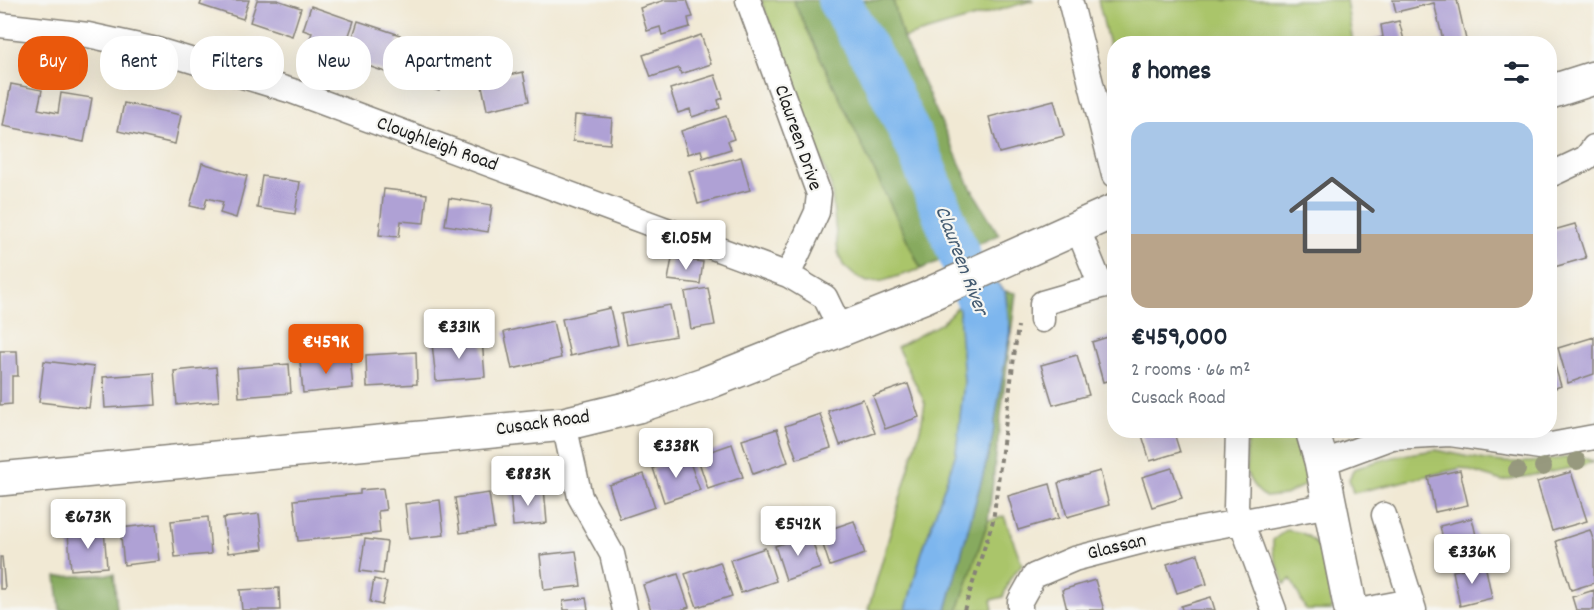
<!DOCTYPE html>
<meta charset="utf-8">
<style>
body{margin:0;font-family:Dekko,sans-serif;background:#f2f2f3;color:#1f2937;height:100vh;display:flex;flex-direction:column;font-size:22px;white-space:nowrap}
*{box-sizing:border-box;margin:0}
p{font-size:20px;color:#747a83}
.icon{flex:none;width:33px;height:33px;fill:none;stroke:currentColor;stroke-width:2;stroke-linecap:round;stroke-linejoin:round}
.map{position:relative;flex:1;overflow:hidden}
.details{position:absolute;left:1107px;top:36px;width:450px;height:402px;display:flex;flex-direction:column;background:#fff;border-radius:24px;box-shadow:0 6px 24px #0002}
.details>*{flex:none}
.top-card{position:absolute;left:18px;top:36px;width:570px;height:54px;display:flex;gap:12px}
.price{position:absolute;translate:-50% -51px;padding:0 14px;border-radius:6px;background:#fff;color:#222;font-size:20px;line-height:39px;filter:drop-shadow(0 2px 3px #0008)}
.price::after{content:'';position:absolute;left:50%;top:36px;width:18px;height:14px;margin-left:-9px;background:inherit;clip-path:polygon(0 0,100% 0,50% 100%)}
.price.on{background:#ea580c;color:#fff}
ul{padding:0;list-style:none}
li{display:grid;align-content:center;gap:12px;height:318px;padding:0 24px}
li+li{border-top:2px solid #e0e1e3}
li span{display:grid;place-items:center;height:186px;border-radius:18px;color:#555}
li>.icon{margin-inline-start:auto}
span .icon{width:108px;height:108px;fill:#fffc;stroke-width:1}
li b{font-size:26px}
h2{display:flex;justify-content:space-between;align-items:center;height:72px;padding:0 24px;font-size:26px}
.tag{padding:0 21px;border-radius:24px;background:#fff;box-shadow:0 6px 24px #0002;font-size:21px;line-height:54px}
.tag.on{background:#ea580c;color:#fff}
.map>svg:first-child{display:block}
.green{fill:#aac56b;stroke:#637044;stroke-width:1.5}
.forest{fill:#87aa5f;stroke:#52633e;stroke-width:1.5}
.water{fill:#7db6ee;stroke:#4c6985;stroke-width:1.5}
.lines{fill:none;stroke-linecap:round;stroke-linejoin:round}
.river{stroke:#7db6ee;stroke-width:42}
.building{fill:#afa1d5}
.street-casing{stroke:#868278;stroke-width:27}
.secondary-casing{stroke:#868278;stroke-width:36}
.path{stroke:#868278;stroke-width:4;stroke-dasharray:4.5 4.5;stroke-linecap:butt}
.street{stroke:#fff;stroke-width:24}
.secondary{stroke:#fff;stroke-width:33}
.tree{fill:#97997e}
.labels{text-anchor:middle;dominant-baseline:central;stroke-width:4.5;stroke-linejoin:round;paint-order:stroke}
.street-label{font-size:20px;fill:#1c1c1c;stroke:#f6f6f2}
.water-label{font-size:21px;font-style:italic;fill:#435a70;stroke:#f6f6f2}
</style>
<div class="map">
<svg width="1594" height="610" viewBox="0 0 1594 610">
<rect width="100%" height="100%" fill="#f6f6f2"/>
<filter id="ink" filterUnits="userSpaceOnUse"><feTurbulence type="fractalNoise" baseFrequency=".0167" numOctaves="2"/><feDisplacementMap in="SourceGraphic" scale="12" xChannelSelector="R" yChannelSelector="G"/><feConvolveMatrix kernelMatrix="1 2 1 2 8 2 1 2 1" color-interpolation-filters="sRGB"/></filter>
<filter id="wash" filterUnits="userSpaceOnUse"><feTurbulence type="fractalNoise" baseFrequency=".008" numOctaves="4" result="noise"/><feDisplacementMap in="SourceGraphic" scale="24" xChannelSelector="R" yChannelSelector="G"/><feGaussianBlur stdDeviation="1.35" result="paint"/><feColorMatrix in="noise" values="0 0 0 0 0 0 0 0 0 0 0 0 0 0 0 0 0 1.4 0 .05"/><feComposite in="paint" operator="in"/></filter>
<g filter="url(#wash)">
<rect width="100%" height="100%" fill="#f1e9d4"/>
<path class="green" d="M761,0H793L921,269L883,281L867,282L854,275L843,265L838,252L831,186Z
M893,0H1034L903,38Z
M1098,0H1346L1353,43L1114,44V66Z
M960,304L964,382L956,453L921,555L906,610H868L921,426L925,403L897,347L942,323Z
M1249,431H1294L1307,474L1305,485L1285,495L1265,497C1239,477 1247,461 1249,431Z
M1436,450C1476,459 1507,466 1548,460C1564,458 1581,454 1594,462L1577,467L1502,481L1461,468L1353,493L1349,479L1354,469C1381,459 1407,453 1436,450Z
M1004,516L1022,564L1010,579L1003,597L991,600L993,610H958L988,521Z
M1286,530C1292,531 1299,531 1304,534C1329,546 1328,586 1332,610H1306L1291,579L1284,584L1273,552V540Z"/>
<path class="forest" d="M793,0H893L903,38L971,188L999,235L921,269Z
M1005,291L1016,293L988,521L958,610H946L991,445L1010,331Z
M114,574L117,610H60L56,577Z"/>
<path class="water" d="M954,241L1005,291L1010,331L991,445L946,610H906L921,555L956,453L964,382Z"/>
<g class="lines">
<path class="river" d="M838,0L878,67L917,148L975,295"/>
</g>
<g id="blocks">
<path class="building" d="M202,0H249L243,19L200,5Z
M257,0H277L301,8L292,36L250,22Z
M665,0H687L693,17L688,18L690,27L662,35L660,27L647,31L640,8Z
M1393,0H1457L1467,44H1444L1434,3L1396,12Z
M311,6L354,21L341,58L307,46L312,33L303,30Z
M358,21L400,35L388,73L354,61L359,48L350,45Z
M1399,21L1405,44H1373L1372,40L1383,37L1381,25Z
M701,35L711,64L681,74L679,68L651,77L643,55Z
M417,45L451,55L439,91L406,80Z
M523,72L529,101L487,110L481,81Z
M715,75L723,98L718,100L720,108L692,117L690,109L678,113L670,89Z
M11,84L42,90L38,109L58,113L61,93L92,98L84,142L3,126Z
M1054,100L1064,136L999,153L989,117Z
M124,103L181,115L175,144L118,131Z
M575,115L612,118L610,144L573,141Z
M726,116L734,139L728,141L731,149L703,158L701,150L688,154L681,131Z
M741,157L750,190L698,204L689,171Z
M202,163L247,176L236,218L220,213L223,202L207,198L204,209L190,206Z
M262,176L300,182L295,214L257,208Z
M384,189L427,194L424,223L401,221L399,237L379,235Z
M449,198L492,205L488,232L445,225Z
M1575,224L1586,258L1554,267L1550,252V231Z
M672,258L703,262L700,284L668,280Z
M708,288L715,325L691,329L685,292Z
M670,305L676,336L627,345L621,314Z
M610,308L618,345L570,356L562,319Z
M553,321L561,358L512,369L504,332Z
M1114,335V379L1103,382L1092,342Z
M1594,337V374L1568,383L1558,348Z
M482,339L485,377L436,381L432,343Z
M1550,349L1561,386L1550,390Z
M0,351H17L18,376H12V404L0,405Z
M416,352L417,384L367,387L366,355Z
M1077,355L1089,395L1053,405L1041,365Z
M350,357L353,388L303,393L300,361Z
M44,361L94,367L89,408L39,402Z
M289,364L291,393L239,397L237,368Z
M216,367L219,401L177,405L174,371Z
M154,373L156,405L105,408L103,377Z
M908,384L919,417L885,429L873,396Z
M863,399L875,433L840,445L828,411Z
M820,414L831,448L797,459L785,426Z
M777,429L788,462L753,474L742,440Z
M1145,430H1173L1180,452L1150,461L1141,432Z
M732,444L743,477L708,489L697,456Z
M688,457L700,490L664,502L653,468Z
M1172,468L1182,498L1152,507L1142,477Z
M1460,470L1468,505L1435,512L1428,477Z
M1100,471L1109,505L1067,517L1058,483Z
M1571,472L1587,521L1552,531L1537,482Z
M644,474L655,507L620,519L609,485Z
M1050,484L1059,518L1018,530L1008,496Z
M383,488L386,510L378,511L380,533L298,541L294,500L360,494V490Z
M544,488L547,523L513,526L510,491Z
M489,493L494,528L460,533L455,498Z
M440,500L444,535L409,539L405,504Z
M259,514L263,549L228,553L223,518Z
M208,517L211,554L175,557L171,521Z
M1472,518L1480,553L1448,560L1440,526Z
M854,521L865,554L830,566L819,533Z
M156,524L160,561L124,565L120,528Z
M104,530L107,567L71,570L68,534Z
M1590,530L1594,542V583L1571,590L1556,541Z
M810,534L821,568L786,580L775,546Z
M365,539L387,542L383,574L360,571Z
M765,548L776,581L741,593L730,560Z
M576,551L581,586L544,590L540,555Z
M1198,554L1207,584L1177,593L1167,564Z
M0,557H2L5,589H0Z
M720,562L732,596L697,607L685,574Z
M1485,564L1492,598L1460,606L1453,571Z
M678,574L689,607L681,610H651L643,585Z
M374,579L387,582L382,605L370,602Z
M1095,580L1104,610H1067L1062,590Z
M279,588L280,610H242L240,590Z
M1594,590V610H1576L1572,597Z
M1211,597L1215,610H1182L1181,606Z
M586,598L588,610H564L563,601Z"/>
</g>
</g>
<g filter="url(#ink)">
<use href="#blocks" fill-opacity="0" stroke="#868278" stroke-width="1.5"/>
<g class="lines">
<defs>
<path id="street" d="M748,0L819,194L817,212L788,275
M1070,0L1114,175
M0,25L88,35L157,50L292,91L788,275L825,297L841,330
M1550,175L1586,158L1594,147
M1077,227L1101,286L1114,283
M1042,320V303L1101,286
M564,424L580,497L612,554L625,610
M1238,430L1236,508L1274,610
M1321,461L1338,457L1392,437L1450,434L1540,447L1594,437
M1384,515L1414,610
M1020,610V601L1034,576L1074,559L1159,537L1330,505
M1364,610L1411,601"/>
<path id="secondary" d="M1550,92L1594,78
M1312,430L1321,461L1351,610
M0,479L564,424L638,406L704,384L923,297L1114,211"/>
</defs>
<use href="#street" class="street-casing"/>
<use href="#secondary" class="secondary-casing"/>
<path class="path" d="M964,610L993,521L1018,326"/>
<use href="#street" class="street"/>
<use href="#secondary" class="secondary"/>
</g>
<g class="tree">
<circle cx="1577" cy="461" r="9"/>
<circle cx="1543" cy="467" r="9"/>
<circle cx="1517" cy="470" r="9"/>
</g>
</g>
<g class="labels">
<g class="street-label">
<text transform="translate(797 138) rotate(71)">Claureen Drive</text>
<text transform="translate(437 145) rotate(20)">Cloughleigh Road</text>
<text transform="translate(543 424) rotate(-8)">Cusack Road</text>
<text transform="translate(1117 548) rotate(-14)">Glassan</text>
</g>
<g class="water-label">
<text transform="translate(960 261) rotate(69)">Claureen River</text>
</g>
</g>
</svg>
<b class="price" style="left:686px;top:271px">€1.05M</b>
<b class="price" style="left:459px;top:360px">€331K</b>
<b class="price on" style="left:326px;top:375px">€459K</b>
<b class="price" style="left:676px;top:479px">€338K</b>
<b class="price" style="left:528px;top:507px">€883K</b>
<b class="price" style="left:88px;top:550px">€673K</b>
<b class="price" style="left:798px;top:557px">€542K</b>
<b class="price" style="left:1472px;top:585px">€336K</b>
<div class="top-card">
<a class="tag on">Buy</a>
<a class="tag">Rent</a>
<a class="tag">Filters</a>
<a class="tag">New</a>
<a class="tag">Apartment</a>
</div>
<section class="details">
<h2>8 homes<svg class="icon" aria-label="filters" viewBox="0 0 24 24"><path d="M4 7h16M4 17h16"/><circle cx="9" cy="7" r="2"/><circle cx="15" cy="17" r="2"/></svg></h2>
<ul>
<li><span style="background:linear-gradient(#a9c7e8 60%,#b9a48a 0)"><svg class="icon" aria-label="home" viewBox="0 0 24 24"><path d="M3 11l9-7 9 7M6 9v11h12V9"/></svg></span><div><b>€459,000</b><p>2 rooms · 66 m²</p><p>Cusack Road</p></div></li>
</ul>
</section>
</div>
